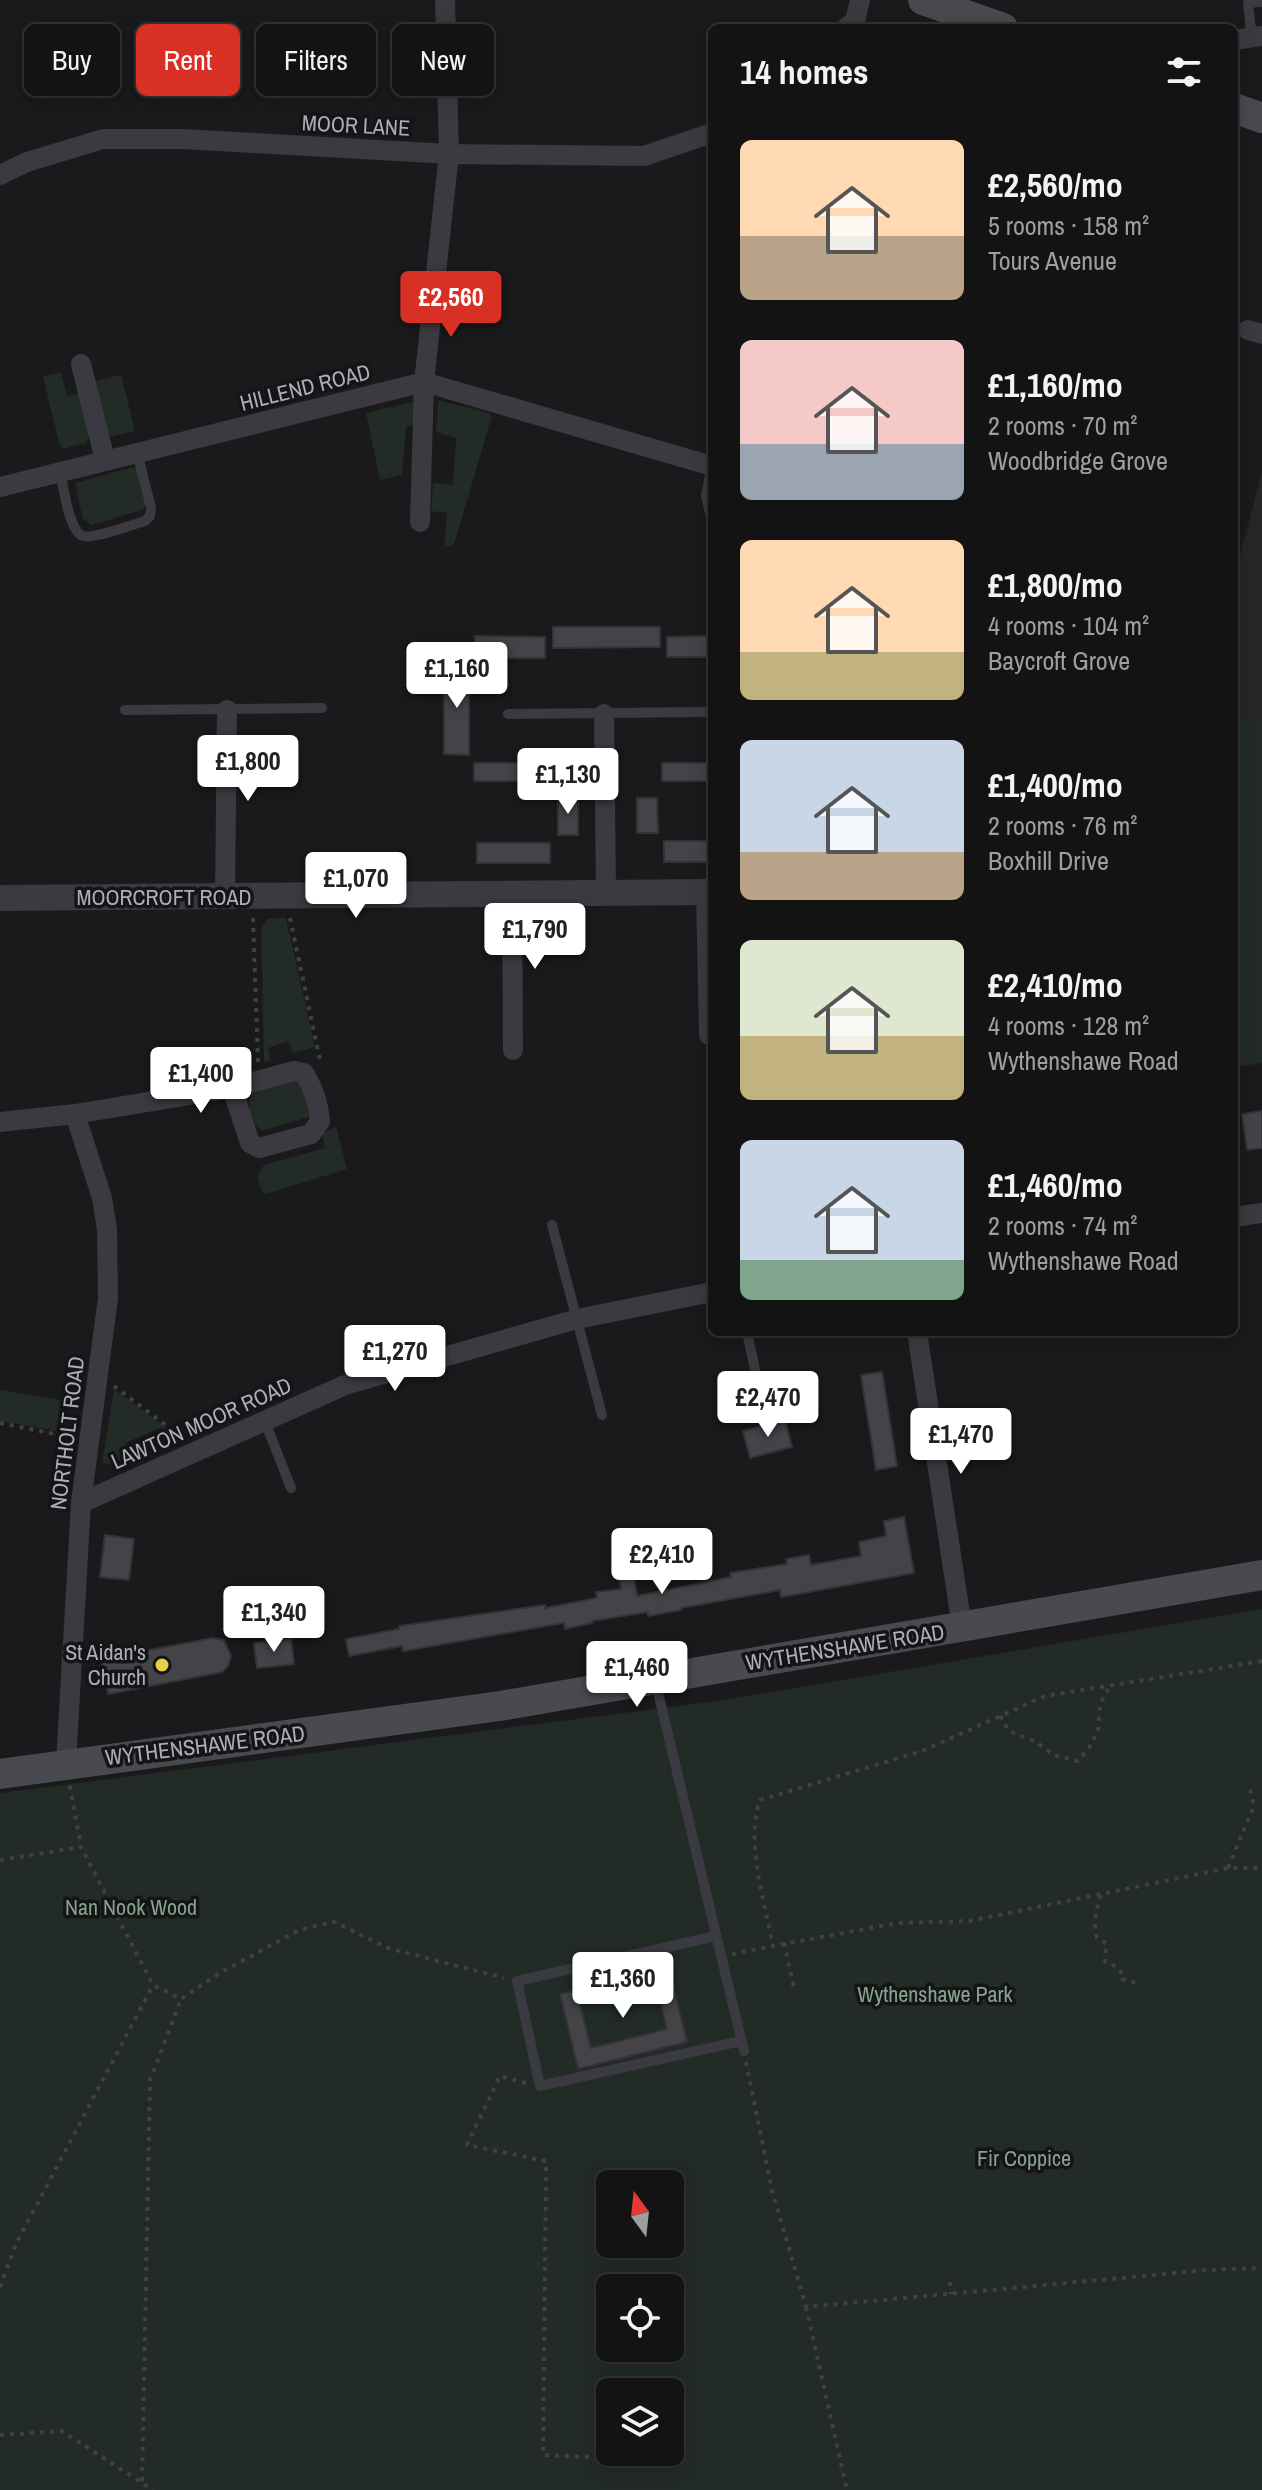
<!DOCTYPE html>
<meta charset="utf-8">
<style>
body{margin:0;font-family:"Archivo Narrow",sans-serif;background:#212022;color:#f1f3f6;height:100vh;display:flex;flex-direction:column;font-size:30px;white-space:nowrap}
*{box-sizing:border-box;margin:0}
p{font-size:26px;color:#9d9ea0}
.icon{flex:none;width:44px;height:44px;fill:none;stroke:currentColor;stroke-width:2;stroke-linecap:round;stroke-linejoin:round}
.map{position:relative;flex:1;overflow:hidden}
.details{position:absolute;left:708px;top:24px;width:530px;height:1312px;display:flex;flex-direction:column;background:#141314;border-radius:12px;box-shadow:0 4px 20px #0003,0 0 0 2px #333234}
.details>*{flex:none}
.hud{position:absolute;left:24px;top:24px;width:564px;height:72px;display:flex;gap:16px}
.needle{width:52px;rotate:345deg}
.buttons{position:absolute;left:596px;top:2170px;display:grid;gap:16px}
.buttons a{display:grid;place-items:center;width:88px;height:88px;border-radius:12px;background:#141314;box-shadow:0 4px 20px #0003,0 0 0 2px #333234;font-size:40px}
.price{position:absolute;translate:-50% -68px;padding:0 18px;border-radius:8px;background:#fff;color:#222;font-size:26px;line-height:52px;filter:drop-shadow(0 2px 4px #0008)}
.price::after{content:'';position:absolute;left:50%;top:48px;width:24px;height:18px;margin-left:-12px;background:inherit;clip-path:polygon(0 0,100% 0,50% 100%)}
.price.active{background:#d93025;color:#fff}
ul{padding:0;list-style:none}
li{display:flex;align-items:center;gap:24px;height:200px;padding:0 32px}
li span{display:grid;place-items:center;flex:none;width:224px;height:160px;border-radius:12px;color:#555}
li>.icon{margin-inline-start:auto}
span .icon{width:96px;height:96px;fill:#fffc;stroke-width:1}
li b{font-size:34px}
h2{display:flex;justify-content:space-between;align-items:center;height:96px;padding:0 32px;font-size:34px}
.chip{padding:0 28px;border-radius:12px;background:#141314;box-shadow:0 4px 20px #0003,0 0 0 2px #333234;font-size:28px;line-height:72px}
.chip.active{background:#d93025;color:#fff}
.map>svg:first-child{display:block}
.built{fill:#262528}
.green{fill:#232b26;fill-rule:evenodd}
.building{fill:#444348;stroke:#343337;stroke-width:2}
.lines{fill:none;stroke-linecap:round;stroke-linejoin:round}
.path{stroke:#404147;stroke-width:4;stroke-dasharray:4 6;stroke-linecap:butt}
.service{stroke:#3b3a40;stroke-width:10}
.minor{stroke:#3b3a40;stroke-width:20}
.tertiary{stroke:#3b3a40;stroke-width:26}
.secondary{stroke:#494950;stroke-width:30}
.poi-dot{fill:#e6d146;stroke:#151416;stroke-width:3}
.labels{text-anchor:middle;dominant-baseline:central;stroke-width:7;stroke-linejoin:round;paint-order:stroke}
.street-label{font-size:22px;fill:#acaeba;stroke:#151416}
.poi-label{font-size:22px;fill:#acaeba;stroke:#151416;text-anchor:end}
.park-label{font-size:22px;fill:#85a38d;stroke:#151416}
</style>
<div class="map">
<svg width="1262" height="2490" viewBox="0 0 1262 2490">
<rect width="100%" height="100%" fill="#1a191b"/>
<path class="built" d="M1262,471V1063L1234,1067V578Z"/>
<path class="green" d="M61,372L67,396L81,393L91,433L86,443L63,449L59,444L43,376Z
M121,375L135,431L105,438L91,382Z
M421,400V423L406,426L402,475L380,480L366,413Z
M441,401L489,413L492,416L454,544L444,548L447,513L431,511L433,483L453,485L456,438L436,432L438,402Z
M138,466L147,504L142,510L92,525L83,519L75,483Z
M1234,716L1262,719V1063L1234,1067Z
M286,918L315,1047L293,1053L288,1041L268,1048L271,1060L264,1062L261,928L268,919Z
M298,1078L312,1104L309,1117L262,1131C248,1120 246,1105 253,1089Z
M336,1127L347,1169L266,1194L262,1192L257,1175L264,1165L325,1148L322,1133Z
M114,1389L175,1434L168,1438L162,1427L125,1443L130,1455L108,1465L102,1462Z
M0,1390L61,1400L56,1431L0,1421Z
M1262,1609V2490H0V1793L717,1701ZM610,2184H670V2244H610ZM610,2288H670V2348H610ZM610,2392H670V2452H610Z"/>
<path class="building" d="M553,627H660V647L553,648Z
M475,636L545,637V658H474Z
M712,636V657H667V637Z
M469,666V755L444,754V667Z
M474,763H557V781H474Z
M662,763H712V781H662Z
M558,797H578V835H558Z
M637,798H657L658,833H637Z
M664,841H712V862H664Z
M477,843H550V863H477Z
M1262,1111V1148L1247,1150L1242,1114Z
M882,1372L897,1466L876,1470L861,1375Z
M785,1420L792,1447L750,1458L743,1431Z
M904,1517L914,1573L781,1597L780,1590L681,1608V1610L648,1616V1612L592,1621V1623L565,1629L564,1623L403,1651L402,1646L349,1656L346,1639L399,1629V1626L545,1605V1608L597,1598L596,1592L621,1589L616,1559L631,1556L637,1596L731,1577L730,1573L787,1564L786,1559L809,1555L811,1565L861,1556L859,1542L886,1536L884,1521Z
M105,1535L134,1539L129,1580L100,1577Z
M213,1638L224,1640L231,1656L228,1666L222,1672L108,1694L101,1659Z
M291,1639L294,1664L257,1668L254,1643Z
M669,1968L687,2042L578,2069L560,1994L627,1977L631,1992L580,2004L591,2048L667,2029L656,1986L642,1990L638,1975Z"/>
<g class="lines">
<path class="path" d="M253,918L258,1062
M290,918L321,1065
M114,1386L184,1439
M0,1423L70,1437
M1262,1661L1045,1696L922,1751L760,1800C745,1841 765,1904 773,1946L898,1923L969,1921L1228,1868H1262
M1000,1716L1009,1731L1036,1742L1054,1755L1078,1761L1089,1748L1098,1731L1100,1704L1110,1686
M70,1786L81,1847
M0,1860L81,1847L153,1985L181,1999L218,1974L299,1930L334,1922L388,1948L504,1978
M1228,1868L1254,1806L1250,1789
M1101,1895C1096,1909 1093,1924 1097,1938L1106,1943L1105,1961L1110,1962L1123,1974L1122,1979L1135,1983
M784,1943L794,1988
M732,1954L773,1946
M746,2062L772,2190L806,2307L1208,2270L1262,2268
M526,2083L500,2076L467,2145L546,2161L543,2455L591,2457
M950,2282L951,2294
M0,2287L16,2244L153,1985
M806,2307L847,2490
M0,2435L62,2431L153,2490
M142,2481L150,2080L181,1999"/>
<path class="service" d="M1252,38L1248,3L1262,2
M712,466L706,495L712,522
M60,471C63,485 69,532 83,536C95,539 131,525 145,521L150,516L151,508L137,452
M125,710L322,708
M508,714L705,712
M552,1225L602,1415
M747,1332L757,1379
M264,1419L291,1488
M656,1684L744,2051
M716,1936L517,1981L540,2086L741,2041"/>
<path class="minor" d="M846,28L855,21L860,0
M1234,40L1262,36
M0,175L27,162L103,139H183L449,154L644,156L712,133
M1248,330L1262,334
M81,364L105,460
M0,487L424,382L712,466
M420,522L424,382L449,154L445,0
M604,714L606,892
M706,892L709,1035
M512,893L513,1050
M225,897L227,710
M0,1122L75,1114L232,1088L294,1071L304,1073C314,1090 318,1102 320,1121L311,1134L259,1148L250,1143L232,1088
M1234,1217L1262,1213
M917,1332L962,1627
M81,1503L345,1385L577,1319L712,1292
M66,1763L81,1503L108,1298L107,1229L102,1198L75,1114"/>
<path class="tertiary" d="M0,898L712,892"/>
<path class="secondary" d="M923,0L1003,28
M1234,108L1262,118
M0,1774L500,1706L1262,1575"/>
</g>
<circle class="poi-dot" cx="162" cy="1665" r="8"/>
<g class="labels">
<g class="street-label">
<text transform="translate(356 125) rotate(3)">MOOR LANE</text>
<text transform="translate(305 387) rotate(-14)">HILLEND ROAD</text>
<text x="164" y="897">MOORCROFT ROAD</text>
<text transform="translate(201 1423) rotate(-24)">LAWTON MOOR ROAD</text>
<text transform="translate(67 1433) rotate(-83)">NORTHOLT ROAD</text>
<text transform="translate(845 1647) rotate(-9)">WYTHENSHAWE ROAD</text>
<text transform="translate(205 1745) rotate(-7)">WYTHENSHAWE ROAD</text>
</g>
<g class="poi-label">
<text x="146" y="1652">St Aidan's<tspan x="146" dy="25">Church</tspan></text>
</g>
<g class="park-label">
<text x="131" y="1907">Nan Nook Wood</text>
<text x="935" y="1994">Wythenshawe Park</text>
<text x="1024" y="2158">Fir Coppice</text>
</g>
</g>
</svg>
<div class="buttons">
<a><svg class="needle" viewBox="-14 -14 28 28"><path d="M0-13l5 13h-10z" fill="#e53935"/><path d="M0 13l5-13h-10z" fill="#9d9ea0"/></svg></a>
<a><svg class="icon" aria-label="locate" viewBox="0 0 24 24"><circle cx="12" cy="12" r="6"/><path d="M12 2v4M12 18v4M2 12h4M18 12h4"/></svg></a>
<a><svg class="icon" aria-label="layers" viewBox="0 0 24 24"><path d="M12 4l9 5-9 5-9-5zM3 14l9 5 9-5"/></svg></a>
</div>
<b class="price active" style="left:451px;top:339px">£2,560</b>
<b class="price" style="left:457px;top:710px">£1,160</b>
<b class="price" style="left:248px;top:803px">£1,800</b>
<b class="price" style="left:568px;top:816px">£1,130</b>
<b class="price" style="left:356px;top:920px">£1,070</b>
<b class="price" style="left:535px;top:971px">£1,790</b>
<b class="price" style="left:201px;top:1115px">£1,400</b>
<b class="price" style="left:395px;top:1393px">£1,270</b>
<b class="price" style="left:768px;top:1439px">£2,470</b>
<b class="price" style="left:961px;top:1476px">£1,470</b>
<b class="price" style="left:662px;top:1596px">£2,410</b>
<b class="price" style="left:274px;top:1654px">£1,340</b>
<b class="price" style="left:637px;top:1709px">£1,460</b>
<b class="price" style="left:623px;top:2020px">£1,360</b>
<div class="hud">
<a class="chip">Buy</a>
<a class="chip active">Rent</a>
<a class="chip">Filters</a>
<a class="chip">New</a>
</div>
<section class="details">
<h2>14 homes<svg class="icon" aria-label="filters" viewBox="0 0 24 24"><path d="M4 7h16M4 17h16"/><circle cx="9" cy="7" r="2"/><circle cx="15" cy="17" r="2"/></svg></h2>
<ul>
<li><span style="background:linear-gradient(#ffd9b3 60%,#b9a48a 0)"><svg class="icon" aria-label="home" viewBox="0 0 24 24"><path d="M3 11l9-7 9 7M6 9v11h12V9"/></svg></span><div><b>£2,560/mo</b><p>5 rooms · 158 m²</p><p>Tours Avenue</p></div></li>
<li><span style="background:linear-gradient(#f6c9c9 65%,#9aa5b1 0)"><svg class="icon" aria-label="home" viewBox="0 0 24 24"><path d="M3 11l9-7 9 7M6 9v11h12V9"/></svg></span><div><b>£1,160/mo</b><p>2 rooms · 70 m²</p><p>Woodbridge Grove</p></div></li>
<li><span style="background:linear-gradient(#ffd9b3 70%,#c2b280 0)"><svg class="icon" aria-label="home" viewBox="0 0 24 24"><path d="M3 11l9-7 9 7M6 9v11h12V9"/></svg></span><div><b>£1,800/mo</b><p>4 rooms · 104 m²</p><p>Baycroft Grove</p></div></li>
<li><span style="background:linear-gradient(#c9d6e8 70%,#b9a48a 0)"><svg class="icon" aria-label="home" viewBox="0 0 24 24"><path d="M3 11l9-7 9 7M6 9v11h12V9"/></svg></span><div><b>£1,400/mo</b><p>2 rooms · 76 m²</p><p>Boxhill Drive</p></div></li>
<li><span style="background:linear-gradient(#dfe7d0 60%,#c2b280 0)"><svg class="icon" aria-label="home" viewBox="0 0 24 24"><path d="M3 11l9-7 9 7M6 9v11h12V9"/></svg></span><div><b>£2,410/mo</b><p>4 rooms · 128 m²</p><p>Wythenshawe Road</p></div></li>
<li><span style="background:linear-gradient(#c9d6e8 75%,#7fa58c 0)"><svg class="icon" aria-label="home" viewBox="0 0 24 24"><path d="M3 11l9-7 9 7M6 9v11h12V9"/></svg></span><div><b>£1,460/mo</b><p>2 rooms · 74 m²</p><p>Wythenshawe Road</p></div></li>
</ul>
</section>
</div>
